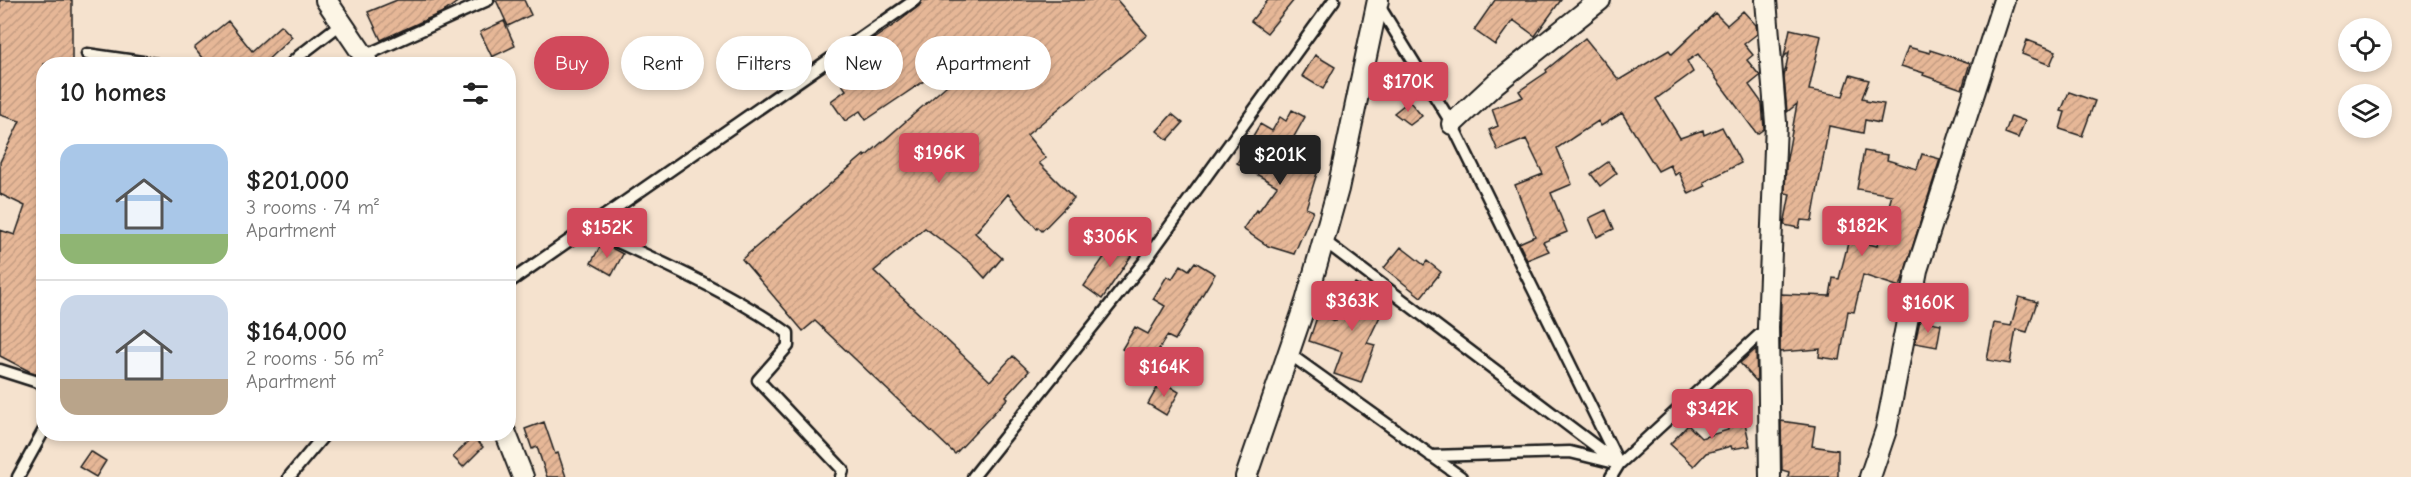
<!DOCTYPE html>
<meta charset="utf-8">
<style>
body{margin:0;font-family:"Comic Neue",sans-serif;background:#f6f6f6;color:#222;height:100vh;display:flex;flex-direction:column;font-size:22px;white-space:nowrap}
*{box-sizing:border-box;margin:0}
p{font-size:20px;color:#767676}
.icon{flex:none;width:33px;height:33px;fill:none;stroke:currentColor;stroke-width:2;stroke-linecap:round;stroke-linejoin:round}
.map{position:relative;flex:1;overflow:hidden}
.side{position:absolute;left:36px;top:57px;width:480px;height:384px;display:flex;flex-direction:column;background:#fff;border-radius:24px;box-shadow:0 3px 9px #0003}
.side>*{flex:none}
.banner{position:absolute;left:534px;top:36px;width:570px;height:54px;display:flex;gap:12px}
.fabs{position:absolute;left:2338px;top:18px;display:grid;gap:12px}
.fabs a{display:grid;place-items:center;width:54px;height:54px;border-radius:50%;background:#fff;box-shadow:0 3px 9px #0003;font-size:30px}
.price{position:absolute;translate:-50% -51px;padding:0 14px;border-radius:6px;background:#d1495b;color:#fff;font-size:20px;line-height:39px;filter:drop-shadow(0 2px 3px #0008)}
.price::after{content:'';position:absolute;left:50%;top:36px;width:18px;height:14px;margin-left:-9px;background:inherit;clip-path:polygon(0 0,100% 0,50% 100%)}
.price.on{background:#222;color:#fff}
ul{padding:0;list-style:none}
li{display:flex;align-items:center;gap:18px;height:150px;padding:0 24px}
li+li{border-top:2px solid #e0e0e0}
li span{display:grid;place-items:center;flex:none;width:168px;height:120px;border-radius:18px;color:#555}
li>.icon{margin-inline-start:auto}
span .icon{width:72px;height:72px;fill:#fffc;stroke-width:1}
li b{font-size:26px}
h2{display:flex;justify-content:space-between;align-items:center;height:72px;padding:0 24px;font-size:26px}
.tag{padding:0 21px;border-radius:27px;background:#fff;box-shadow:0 3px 9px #0003;font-size:21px;line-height:54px}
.tag.on{background:#d1495b;color:#fff}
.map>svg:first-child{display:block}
.building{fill:url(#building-hatch);stroke:#1c1c1c;stroke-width:1.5}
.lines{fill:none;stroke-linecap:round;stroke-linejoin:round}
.service-casing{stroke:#1c1c1c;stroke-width:15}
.minor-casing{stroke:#1c1c1c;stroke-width:24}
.service{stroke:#fcf5e5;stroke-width:10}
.minor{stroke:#fcf5e5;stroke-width:20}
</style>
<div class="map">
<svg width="2411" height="477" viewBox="0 0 2411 477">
<defs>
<pattern id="building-hatch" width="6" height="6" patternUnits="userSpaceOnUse" patternTransform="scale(1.5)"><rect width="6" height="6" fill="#e6b797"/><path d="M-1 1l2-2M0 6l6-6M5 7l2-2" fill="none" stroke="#c59d82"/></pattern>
</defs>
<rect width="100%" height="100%" fill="#f5e2ce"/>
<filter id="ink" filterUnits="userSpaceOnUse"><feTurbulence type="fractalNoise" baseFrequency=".0167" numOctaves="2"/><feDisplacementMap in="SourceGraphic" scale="12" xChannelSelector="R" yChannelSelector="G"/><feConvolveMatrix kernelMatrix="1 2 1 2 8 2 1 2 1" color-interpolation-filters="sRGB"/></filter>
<g filter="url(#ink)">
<path class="building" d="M0,0H72V64H44V376L29,371L0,356V230L15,235L25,206L0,194V162L20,121L0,115Z
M397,0H460L445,11L381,40L368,12Z
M496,0H524L531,15L508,26Z
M922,0H1117L1147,35L1027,135L1046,158L1039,163L1074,198L1042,231L1038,227L1037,229L1008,194L975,233L1002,258L985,278L970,262L925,228L874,271L990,381L1013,356L1029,371L1006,396L1008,398L955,454L815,321L803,331L742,259L864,155L865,157L954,79L945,67L866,120L860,111L845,121L831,101L846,90L831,68L897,23L919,6Z
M1268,0H1294L1267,33L1251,21Z
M1495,0H1561L1535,36L1513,20L1495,45L1474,30Z
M1743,11L1756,25L1757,34L1744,44L1753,55L1747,60L1760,76L1749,85L1762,103L1764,129L1757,134L1698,54L1687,61L1693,72L1656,99L1680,138L1703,130L1704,135L1722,127L1741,163L1704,182L1706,186L1689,194L1679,172L1675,175L1670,165L1658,171L1622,113L1601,126L1598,121L1557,148L1572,184L1551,193L1567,232L1543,242L1549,251L1527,260L1519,243L1535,236L1515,185L1543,174L1526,139L1498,151L1489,130L1498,126L1492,109L1523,97L1519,91L1547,72L1546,70L1585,38L1619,80L1669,50L1672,54L1715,13L1727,25Z
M228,21L252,51L281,25L292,37L263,64H207L194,48Z
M504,21L515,46L492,57L480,32Z
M1790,29L1821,36L1809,90L1843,96L1850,75L1869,80L1862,98L1866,99V101L1884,104L1880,123L1865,120L1863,133L1829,126L1812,221L1801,220L1799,228L1784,225L1790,194L1785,193L1786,164L1797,104L1787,112L1784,77L1789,52L1784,57Z
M2027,40L2056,51L2050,65L2022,54Z
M1908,47L1930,53V50L1970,63L1962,89L1923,75L1924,73L1901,66Z
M1315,55L1335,67L1323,89L1302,76Z
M2069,92L2095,101L2082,136L2060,129L2065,112L2061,111Z
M1409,101L1422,116L1410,125L1394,113Z
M1292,110L1305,117L1283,156L1319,167L1306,208L1313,211L1294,254L1268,246L1243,229L1256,210L1258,212L1277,186L1237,163L1260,124L1272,131L1280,117L1286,121Z
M1172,114L1183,123L1168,140L1157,131Z
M2011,116L2025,121L2018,138L2005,133Z
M1864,151L1888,155L1887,160L1917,169L1922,154L1940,159L1900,287L1863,275L1854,312L1848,311L1840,360L1819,357L1820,349L1780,352L1781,294L1830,296L1833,278L1839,279L1849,239L1877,246L1892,195L1857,189Z
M1608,162L1617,173L1600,186L1591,174Z
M1606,210L1614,229L1597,237L1589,218Z
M1118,237L1136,249L1102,299L1084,286Z
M602,243L623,254L612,275L591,263Z
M1401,247L1424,265L1427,261L1441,272L1421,297L1384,268Z
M1195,262L1215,274L1175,340L1167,336L1149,365L1122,349L1135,327L1148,334L1165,306L1153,299L1167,276L1172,279L1181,265L1189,270Z
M1355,283L1388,300L1367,343L1375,345L1361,383L1334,374L1342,352L1309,341L1318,314L1336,321Z
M2019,297L2037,302L2027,332L2016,329L2010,364L1987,360L1994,323L2011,326Z
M1920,320L1941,324L1937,347L1915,343Z
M1756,349L1757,382L1740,363Z
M1161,381L1179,392L1166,415L1148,404Z
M1728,412L1743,414L1750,446L1732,449L1731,446L1706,453L1694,466L1670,444L1688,425L1701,438L1728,430Z
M1781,421L1815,426L1812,446L1838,450V477H1788L1789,472L1782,470Z
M544,422L555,454L558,453L566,477H547L537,447L532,449L525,429Z
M473,437L483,447L463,467L453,457Z
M90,451L106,461L96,477L79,467Z"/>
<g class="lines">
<defs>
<path id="service" d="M1378,4L1452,124L1619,464
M87,54L156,64
M364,56L488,0
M291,64L299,56L342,23
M588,228C653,259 729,291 788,333V346L758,380L843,470L841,477
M1323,240L1614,460
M508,283L915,0
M1288,353L1461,477
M0,370L44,384
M1431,456L1570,452L1619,464L1768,327
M18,477L44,430
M289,477L325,434
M973,477L1144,262L1334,0
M1611,477L1619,464"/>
<path id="minor" d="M326,0L364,56L368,64
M1766,0L1776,123L1768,327L1770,477
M1452,124L1496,83L1600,0
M506,434L523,477
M1246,477L1306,302L1338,189L1378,0
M1870,477L1886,430L1917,270L2004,0"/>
</defs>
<use href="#service" class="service-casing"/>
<use href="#minor" class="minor-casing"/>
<use href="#service" class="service"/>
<use href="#minor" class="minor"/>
</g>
</g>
</svg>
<div class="fabs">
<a><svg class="icon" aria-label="locate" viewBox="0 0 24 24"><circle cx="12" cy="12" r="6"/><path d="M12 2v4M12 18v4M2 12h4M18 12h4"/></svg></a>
<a><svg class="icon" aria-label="layers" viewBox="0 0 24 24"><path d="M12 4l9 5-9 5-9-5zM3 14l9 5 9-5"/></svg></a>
</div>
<b class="price" style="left:1408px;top:113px">$170K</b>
<b class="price" style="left:939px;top:184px">$196K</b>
<b class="price on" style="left:1280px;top:186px">$201K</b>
<b class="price" style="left:1862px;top:257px">$182K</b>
<b class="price" style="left:607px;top:259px">$152K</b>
<b class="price" style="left:1110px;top:268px">$306K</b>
<b class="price" style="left:1352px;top:332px">$363K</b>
<b class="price" style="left:1928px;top:334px">$160K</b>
<b class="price" style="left:1164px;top:398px">$164K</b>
<b class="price" style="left:1712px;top:440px">$342K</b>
<div class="banner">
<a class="tag on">Buy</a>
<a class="tag">Rent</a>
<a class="tag">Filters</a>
<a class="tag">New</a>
<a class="tag">Apartment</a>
</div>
<section class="side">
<h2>10 homes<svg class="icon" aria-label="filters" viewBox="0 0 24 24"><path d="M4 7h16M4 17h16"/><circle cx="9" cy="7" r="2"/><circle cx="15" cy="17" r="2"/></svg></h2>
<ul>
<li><span style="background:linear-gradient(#a9c7e8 75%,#8fb573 0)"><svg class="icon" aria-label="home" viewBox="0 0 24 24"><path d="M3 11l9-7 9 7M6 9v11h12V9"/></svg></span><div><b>$201,000</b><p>3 rooms · 74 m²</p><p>Apartment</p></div></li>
<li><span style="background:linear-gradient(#c9d6e8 70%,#b9a48a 0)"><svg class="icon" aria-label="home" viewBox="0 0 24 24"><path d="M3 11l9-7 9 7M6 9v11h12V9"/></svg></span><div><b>$164,000</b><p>2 rooms · 56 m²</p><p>Apartment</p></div></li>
</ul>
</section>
</div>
